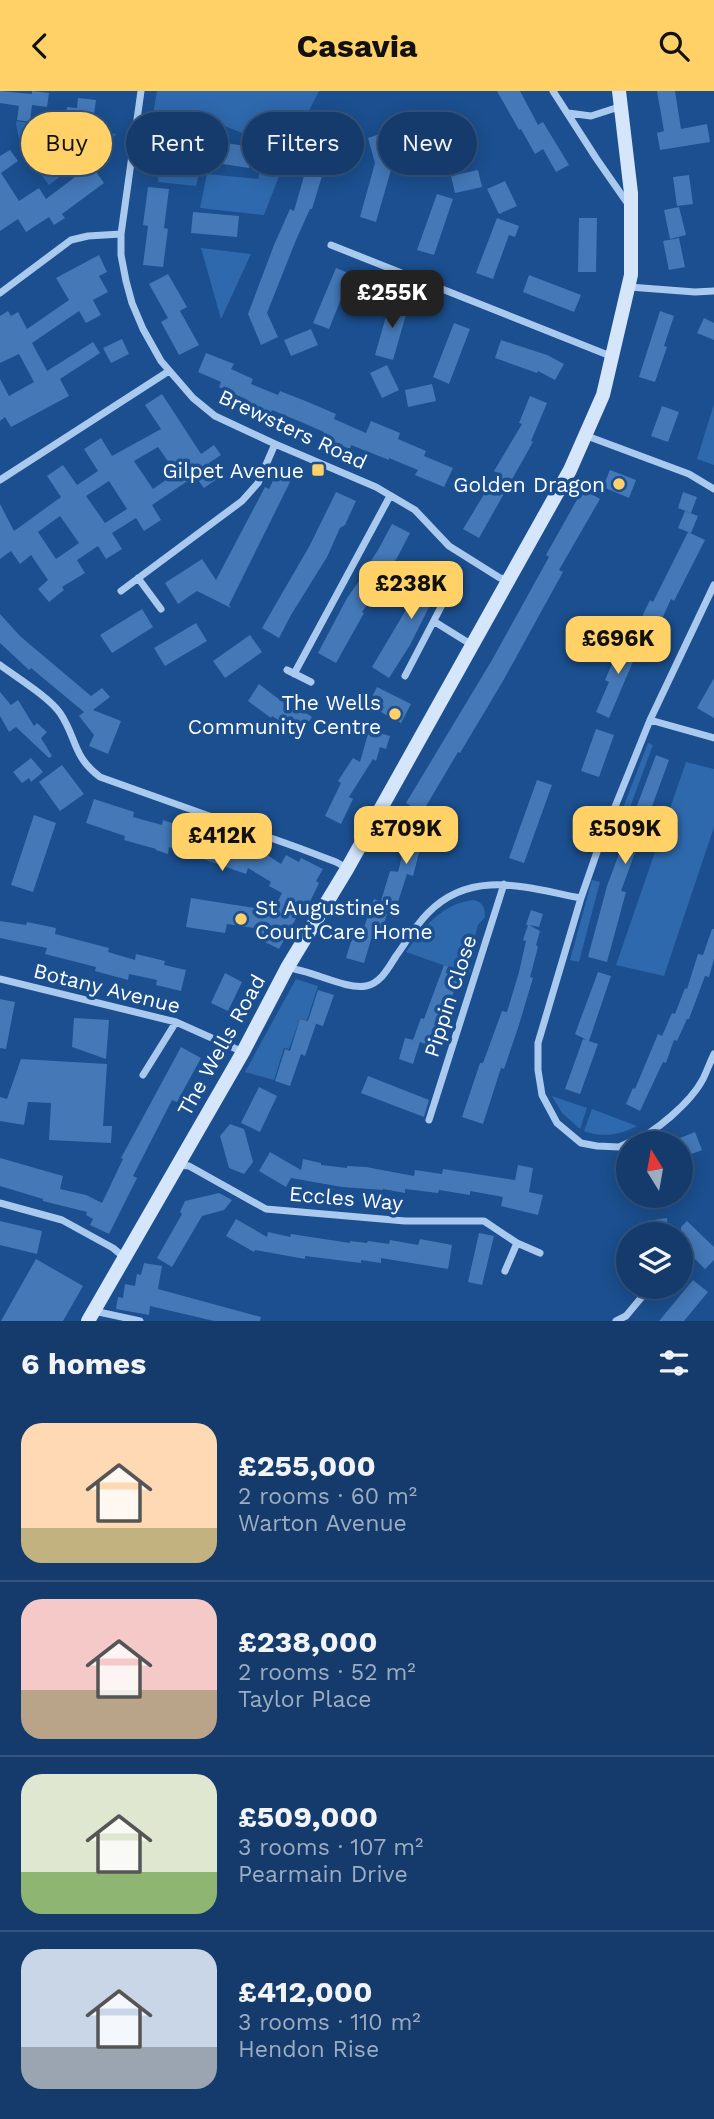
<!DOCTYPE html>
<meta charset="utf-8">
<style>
body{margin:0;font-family:"Work Sans",sans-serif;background:#214673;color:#f1f3f6;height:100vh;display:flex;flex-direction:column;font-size:26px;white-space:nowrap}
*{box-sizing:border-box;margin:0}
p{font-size:23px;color:#9dadc1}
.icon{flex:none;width:38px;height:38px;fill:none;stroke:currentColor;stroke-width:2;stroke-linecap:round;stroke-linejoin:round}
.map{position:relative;height:1230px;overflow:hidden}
.panel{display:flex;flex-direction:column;background:#143b6b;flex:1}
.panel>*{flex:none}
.hud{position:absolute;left:21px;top:21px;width:672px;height:63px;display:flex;gap:14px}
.needle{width:46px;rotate:349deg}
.tools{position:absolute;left:616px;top:1040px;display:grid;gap:14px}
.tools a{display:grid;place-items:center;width:77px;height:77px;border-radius:50%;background:#143b6b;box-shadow:0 4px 18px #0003,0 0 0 2px #33557e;font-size:35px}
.price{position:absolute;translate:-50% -60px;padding:0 16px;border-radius:14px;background:#ffd166;color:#111;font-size:23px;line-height:46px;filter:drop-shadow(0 2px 4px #0008)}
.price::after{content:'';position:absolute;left:50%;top:42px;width:21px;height:16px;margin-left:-10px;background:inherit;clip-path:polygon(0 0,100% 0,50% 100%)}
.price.on{background:#222;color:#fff}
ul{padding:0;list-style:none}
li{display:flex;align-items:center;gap:21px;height:175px;padding:0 21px}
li+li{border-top:2px solid #33557e}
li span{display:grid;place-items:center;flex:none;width:196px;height:140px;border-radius:21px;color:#555}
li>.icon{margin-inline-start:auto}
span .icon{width:84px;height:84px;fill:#fffc;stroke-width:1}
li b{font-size:30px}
h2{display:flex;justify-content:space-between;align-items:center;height:84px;padding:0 21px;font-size:30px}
.chip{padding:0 24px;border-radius:32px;background:#143b6b;box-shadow:0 4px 18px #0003,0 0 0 2px #33557e;font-size:24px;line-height:63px}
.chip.on{background:#ffd166;color:#111}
header{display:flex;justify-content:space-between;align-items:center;height:91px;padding:0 21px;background:#ffd166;color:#111;font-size:32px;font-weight:700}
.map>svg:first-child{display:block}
.green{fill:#2e69ad}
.building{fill:#4478b7;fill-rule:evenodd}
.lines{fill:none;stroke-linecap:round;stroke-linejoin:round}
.street{stroke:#a9c9ee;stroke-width:7}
.secondary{stroke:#d6e6fa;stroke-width:14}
.poi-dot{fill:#ffd166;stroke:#1b4f8f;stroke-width:2.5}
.labels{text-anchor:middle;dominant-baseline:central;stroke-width:7;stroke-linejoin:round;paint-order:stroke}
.street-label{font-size:21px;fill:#fff;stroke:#1b4f8f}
.poi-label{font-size:21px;fill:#fff;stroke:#1b4f8f;text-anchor:end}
</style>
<header><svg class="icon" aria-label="back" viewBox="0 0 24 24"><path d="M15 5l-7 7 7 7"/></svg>Casavia<svg class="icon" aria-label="search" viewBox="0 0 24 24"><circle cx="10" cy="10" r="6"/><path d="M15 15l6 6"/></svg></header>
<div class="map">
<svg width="714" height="1230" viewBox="0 0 714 1230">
<rect width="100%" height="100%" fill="#1b4f8f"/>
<path class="green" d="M157,0H319L289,59L264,124L200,117L207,83L258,88L267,52L212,30L200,31L170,59L162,58L165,37L151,34Z
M16,30L117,43L49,94C35,75 17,55 16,30Z
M201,37H210L196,95L158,91L161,63L173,64Z
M201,157L251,163L221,228Z
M714,313V374L697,368Z
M648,652L653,654L629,719L623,717Z
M686,671L714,678V736L664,885L616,874Z
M592,789L600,791L579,871L570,869Z
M474,809C483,812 485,816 485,826L478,834L469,869L472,875L469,883L406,861C423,837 442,812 474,809Z
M296,888L318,895L307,929L300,928L289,958L284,957L274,989L245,981Z
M552,1005L587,1017L580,1038L562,1022Z
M592,1018L637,1035C620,1044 602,1047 584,1040Z"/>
<path class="building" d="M0,0L32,3V0L49,2L47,16L32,14L30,31L17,29L19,15L0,12Z
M497,0H520L538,34L543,31L569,74L556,81L543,58L535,63L521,38L519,39Z
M657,0H675L681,38L707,33L710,51L660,59L657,42L664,40Z
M78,7L96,9L94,23L78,21L76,37L65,36L67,16L77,17Z
M353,30L359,47L333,57L327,39Z
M383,42L393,72L376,131L360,126L375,72L368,47Z
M207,49L252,56L249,77L203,70Z
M312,57L329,62L312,118H310L296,149L267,222L278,246L261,254L248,223L274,154L290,118L294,120Z
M10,59L18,70L1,82L19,110L39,97L46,108L91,74L104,92L62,123L65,127L54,134L49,126L26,141L18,128L0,140V65Z
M478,79L482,96L455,102L451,85Z
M689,84L693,113L677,115L673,86Z
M505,90L517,115L499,123L487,98Z
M148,96L169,98L164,137L168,138L163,176L143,174L148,135L143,134Z
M437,103L453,108L434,164L417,159Z
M679,116L686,144L670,148L664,119Z
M193,121L239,125L237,146L191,142Z
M497,127L519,135L515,146L509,144L493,188L476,182Z
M579,127H597L596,181H578Z
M679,147L685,176L669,179L663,150Z
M99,164L107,181L99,185L108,201L93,209L101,224L86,232L79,220L32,252L47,280L93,251L100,262L60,288L69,305L11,336L5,326L0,330V288L9,305L34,291L19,263L0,272V225L8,220L11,225L18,221L27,238L69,209L56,187Z
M336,177L351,183L329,238L313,232Z
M168,183L187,216L180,220L199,254L179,264L161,231L168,227L149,193Z
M529,184L581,204L574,221L523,201Z
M391,208L409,213L393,269L375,264Z
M660,220L674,225L664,255L667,256L655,291L639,286Z
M704,227L714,232V249L697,242Z
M454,232L470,238L449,293L433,286Z
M311,238L318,254L291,265L284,249Z
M122,248L129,263L111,272L103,257Z
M501,249L547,264L564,273L555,289L538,280L537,282L495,267Z
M206,262L234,273L231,278L253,288L251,293L278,304L280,300L308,311L336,323L334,328L366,342L371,330L400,342L398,348L426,360L424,365L453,377L444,396L415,384L418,379L389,367V369L351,354L350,358L322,346L324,341L301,331L272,319L270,323L246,314L248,309L219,296L221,291L198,281Z
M387,274L399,299L382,307L370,282Z
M432,293L436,310L408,316L405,299Z
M162,303L201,363L214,354L221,364L209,372L220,386L204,397L195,385L152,414L161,429L144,440L136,427L112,442L122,458L106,468L98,455L77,469L85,482L62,496L64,499L49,511L38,498L48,489L31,464L20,473L11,460L0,468V413L14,440L61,406L47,385L63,374L77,394L98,380L84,358L101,347L112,365L161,338L145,314ZM158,356L176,382L153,398L134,370ZM109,390L127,418L105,432L86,405ZM60,425L79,452L56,468L38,441Z
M530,305L547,312L531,350L533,351L479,447L463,438L497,382L494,380L522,333L519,332Z
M662,315L679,321L668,351L651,345Z
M279,378L293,385L229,514L231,517L197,500L178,513L165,492L202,468L216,489L265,396L269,398Z
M610,379L636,389L629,407L603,396Z
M583,398L600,408L559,479L563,481L503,590L460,662L458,661L422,722L406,712L492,569L549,466L546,464Z
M336,401L356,410L345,434L340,437L327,466L291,524L279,547L262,537L310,454Z
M683,401L697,406L691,422L678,417Z
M685,420L698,425L691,442L678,437Z
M392,433L410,442L397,467L378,496L379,497L362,521L364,522L336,572L318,562L347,507L364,483L363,482L378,459Z
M688,441L705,449L674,510L671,508L649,557L631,549L650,509L653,511Z
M435,470L451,480L433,508L410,554L389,587L372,576Z
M142,518L153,536L112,562L100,544Z
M0,523L20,545L91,605L102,597L110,606L93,619L121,630L108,663L89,655L94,644L79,625L84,621L31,577L29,579L0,552Z
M196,532L207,550L165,575L154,557Z
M250,544L262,561L225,587L213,570Z
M624,546L640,554L609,627L596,621L609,591L605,589Z
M714,587V627L697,617Z
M259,593L284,612L286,609L312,626L301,643L272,625L271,627L248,610Z
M377,596L411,613L401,632L368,614Z
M0,601L11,614L18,609L34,635L37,632L47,641L41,647L52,665L49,667L16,636L9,641L0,625Z
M596,638L614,644L599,686L581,680Z
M369,639L390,645L386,658L380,656L376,670L373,668L349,706L353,708L341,733L325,725L341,692L338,690L353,667L360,671Z
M656,664L669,669L621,800L626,801L607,871L588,866L607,795Z
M31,667L43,681L31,691L29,687L22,692L13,681Z
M62,674L84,703L60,720L39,691Z
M537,689L552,694L524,772L509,767Z
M94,708L134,721L133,726L162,734L163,729L263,763L264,762L281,773L286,764L299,771L301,767L323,778L316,790L319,792L308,815L304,813L279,858L257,847L262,838L227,833L225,842L186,836L191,807L273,820L282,802L269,795L271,791L248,777L246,783L169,756L168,763L156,759V758L124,749L125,745L86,732Z
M34,724L56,732L33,801L11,794Z
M419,734L433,737L429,756L421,754L413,785L407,783L397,814L381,810L390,780L400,781H398L406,750L415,752Z
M374,808L390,814L380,844L373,842L364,872L346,867L355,837L366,840L363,839Z
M531,819L543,823L539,836L529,834L540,840L536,854L538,856L530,886L533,887L518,937L504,978L501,977L483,1033L462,1026L480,972H483L502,920L507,921L519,881L526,850L523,849L528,834H526Z
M0,830L26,834L27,831L56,837L55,843L109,857L108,861L135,869L136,863L165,870L164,874L186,879L181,900L156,894L157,889L129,883L128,889L95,880L96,876L45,863L47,857L0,847Z
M712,838H714V868L709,886L705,885L689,928H687L677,950L674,949L666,972L663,971L640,1020L626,1013L633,997L635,998L658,943L662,945L672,922L675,923L685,897L687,898L698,863L703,864Z
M444,874L461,881L442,933L438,932L430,955L420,951L413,973L399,968L405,947L418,950L413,949L421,927L424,928Z
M598,881L611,885L589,950L598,953L580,1003L565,998L583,948L587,949L575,943Z
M225,882L242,891L228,920L211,912Z
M318,899L334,904L323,935L310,931L316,933L305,965L301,963L290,995L275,990L285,958L290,960L300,928L308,930Z
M0,908L15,911L6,958L0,957Z
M74,927L109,929L106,968L72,956Z
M181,956L201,967L177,1011L172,1009L133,1085L137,1087L109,1143L90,1134L93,1128L86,1124L87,1121L43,1110V1108L0,1095V1067L63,1085L60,1098L86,1104L102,1112L123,1068L121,1067Z
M21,968L107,973L103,1035H112L111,1052L49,1049L51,1012L28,1011L24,1034L0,1030V1006L7,1008Z
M368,985L429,1009L424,1026L361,1002Z
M259,996L277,1005L260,1041L241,1032Z
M230,1033L244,1038L253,1071L244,1083L229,1077L220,1045Z
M695,1041L702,1059L681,1067L680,1047Z
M270,1061L301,1079L303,1068L321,1072V1074L347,1077V1075L366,1076L414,1085L415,1079L442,1083L443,1078L515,1089L518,1074L533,1077L529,1101L543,1104L538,1124L501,1115L503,1106L470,1100V1104L439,1099L438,1102L405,1098V1102L383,1098V1099L342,1096L291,1087L286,1096L259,1080Z
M219,1102L232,1109L224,1119L202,1125L172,1176L157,1167L182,1123L180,1121L185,1110Z
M667,1127L668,1143H649L647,1130Z
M236,1128L267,1146L268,1141L290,1146L291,1143L350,1152V1150L367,1152L368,1150L389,1153L390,1149L418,1154L420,1148L452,1154L448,1178L381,1167V1172L361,1169V1172L305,1165V1168L255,1159L254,1161L226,1145Z
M0,1130L42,1140L37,1163L0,1154Z
M687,1130L714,1156V1169L705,1178L681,1154V1136Z
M479,1142L494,1145L482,1194L468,1191Z
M36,1168L83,1195L63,1230H1Z
M144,1172L162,1175L158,1198L261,1226L260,1230H214L150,1215L149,1224L116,1218L118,1206L123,1207L125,1193L135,1195L137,1183L141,1184Z
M693,1189L708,1201L684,1230H659Z"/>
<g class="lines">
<path class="street" d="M141,0L121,143V164L126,190L132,212L143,238L161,270L193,307L215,325L275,353L376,396L415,419L449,455L500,487L508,488
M553,0L596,67L628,113
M568,22L591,25L622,15
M331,154L613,266
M629,196L695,201L714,200
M0,202L71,149L88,145L121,143
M587,345L689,383L714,398
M0,389L169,280
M138,487L161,518
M121,500L242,410L258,392L275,353
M435,531L472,554
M0,574C16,586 49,606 60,622C77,647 72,665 100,686L299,757L336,771L347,777
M287,579L311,591
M294,583L390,405
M405,585L454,491
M650,629L714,647
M288,877C311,879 346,899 366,895C381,892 389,876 396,865C407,850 415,835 428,822C472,777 527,797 581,807
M0,888L176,931L243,961
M143,984L176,931
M429,1029L504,793
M628,1052L619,1056L597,1055L581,1052L557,1032L542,1004L538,979V952L581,807L598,758L650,629L714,494
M630,1052C654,1043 691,1011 703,988C707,980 710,971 714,963
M178,1074L189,1075L266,1118L405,1130H484L517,1152L540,1162
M0,1112L62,1129L113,1157L125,1167
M505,1180L517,1152
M94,1220L140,1230
M616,1230L626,1225L651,1195"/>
<path class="secondary" d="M88,1230L243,961L287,877L347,778L570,379L603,304L631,184V102L619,0"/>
</g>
<g class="poi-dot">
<rect x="311" y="372" width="14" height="14" rx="3.5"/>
<circle cx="619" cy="393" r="7"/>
<circle cx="395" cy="623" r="7"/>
<circle cx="241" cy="828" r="7"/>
</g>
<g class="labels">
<g class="street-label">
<text transform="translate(293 338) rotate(25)">Brewsters Road</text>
<text transform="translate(107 897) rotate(14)">Botany Avenue</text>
<text transform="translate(450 905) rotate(-72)">Pippin Close</text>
<text transform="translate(221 954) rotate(-61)">The Wells Road</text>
<text transform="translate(346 1107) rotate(5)">Eccles Way</text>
</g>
<g class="poi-label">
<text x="304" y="379">Gilpet Avenue</text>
<text x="605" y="393">Golden Dragon</text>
<text x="381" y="611">The Wells<tspan x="381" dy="24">Community Centre</tspan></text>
<text x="255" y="816" text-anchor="start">St Augustine's<tspan x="255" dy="24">Court Care Home</tspan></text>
</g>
</g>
</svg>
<div class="tools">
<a><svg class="needle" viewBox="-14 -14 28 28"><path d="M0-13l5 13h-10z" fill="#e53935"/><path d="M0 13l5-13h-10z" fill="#9dadc1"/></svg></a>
<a><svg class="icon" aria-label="layers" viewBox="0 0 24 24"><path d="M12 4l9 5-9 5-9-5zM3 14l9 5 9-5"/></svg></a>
</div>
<b class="price on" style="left:392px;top:239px">£255K</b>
<b class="price" style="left:411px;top:530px">£238K</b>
<b class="price" style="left:618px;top:585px">£696K</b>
<b class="price" style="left:406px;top:775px">£709K</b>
<b class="price" style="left:625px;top:775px">£509K</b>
<b class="price" style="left:222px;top:782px">£412K</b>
<div class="hud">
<a class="chip on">Buy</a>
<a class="chip">Rent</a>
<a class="chip">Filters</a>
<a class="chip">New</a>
</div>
</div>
<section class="panel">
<h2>6 homes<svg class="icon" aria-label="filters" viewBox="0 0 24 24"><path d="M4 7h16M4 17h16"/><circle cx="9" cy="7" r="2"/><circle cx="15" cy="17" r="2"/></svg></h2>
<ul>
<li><span style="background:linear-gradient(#ffd9b3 75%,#c2b280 0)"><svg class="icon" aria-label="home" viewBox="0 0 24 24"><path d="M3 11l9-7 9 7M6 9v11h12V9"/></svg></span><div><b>£255,000</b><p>2 rooms · 60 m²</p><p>Warton Avenue</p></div></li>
<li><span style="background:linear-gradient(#f6c9c9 65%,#b9a48a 0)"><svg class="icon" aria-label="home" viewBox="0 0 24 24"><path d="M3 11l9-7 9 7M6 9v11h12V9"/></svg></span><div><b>£238,000</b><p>2 rooms · 52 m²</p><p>Taylor Place</p></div></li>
<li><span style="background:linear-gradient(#dfe7d0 70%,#8fb573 0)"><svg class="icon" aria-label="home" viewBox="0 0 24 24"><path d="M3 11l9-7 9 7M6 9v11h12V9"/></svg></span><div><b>£509,000</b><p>3 rooms · 107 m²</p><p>Pearmain Drive</p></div></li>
<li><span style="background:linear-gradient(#c9d6e8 70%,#9aa5b1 0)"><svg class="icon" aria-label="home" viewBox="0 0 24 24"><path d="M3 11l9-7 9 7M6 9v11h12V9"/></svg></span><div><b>£412,000</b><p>3 rooms · 110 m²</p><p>Hendon Rise</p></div></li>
</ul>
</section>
